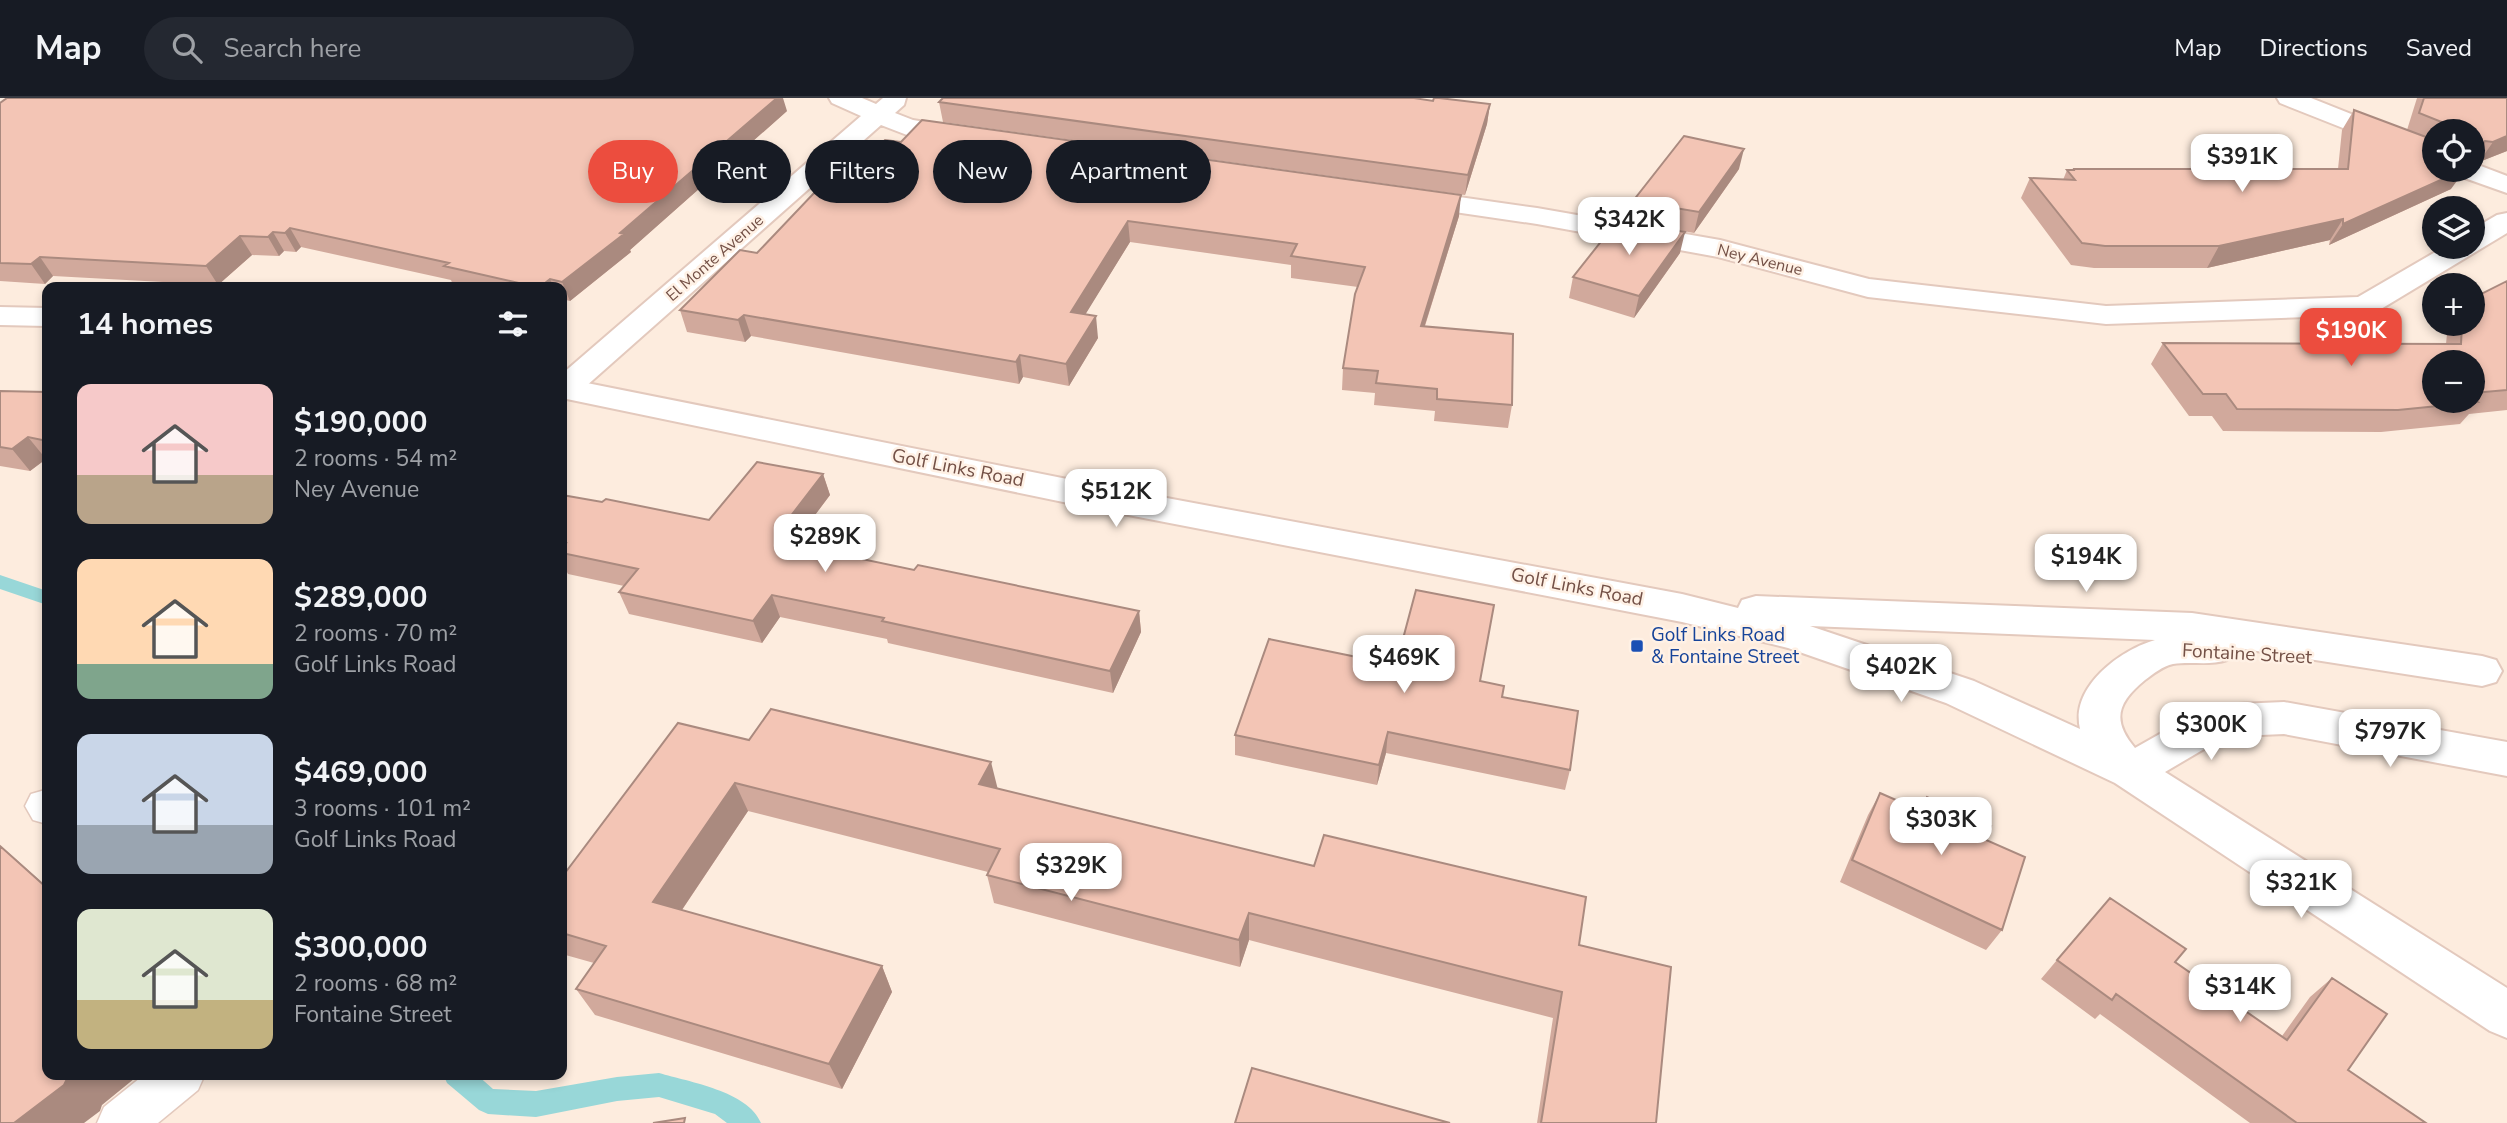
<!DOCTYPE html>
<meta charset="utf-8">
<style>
body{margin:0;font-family:"Nunito Sans",sans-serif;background:#242831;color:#f1f3f6;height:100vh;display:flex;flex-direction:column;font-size:26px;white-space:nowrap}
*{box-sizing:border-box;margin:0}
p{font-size:23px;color:#9ea1a6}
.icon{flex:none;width:38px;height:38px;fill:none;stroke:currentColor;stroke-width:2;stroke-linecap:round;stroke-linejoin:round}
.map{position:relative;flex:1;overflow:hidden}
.side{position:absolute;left:42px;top:184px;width:525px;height:798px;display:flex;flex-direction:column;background:#171b24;border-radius:14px;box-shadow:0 4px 10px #0003}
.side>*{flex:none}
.top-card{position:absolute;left:588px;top:42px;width:665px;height:63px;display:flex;gap:14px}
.buttons{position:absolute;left:2422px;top:21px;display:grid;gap:14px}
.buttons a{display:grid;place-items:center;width:63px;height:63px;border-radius:50%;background:#171b24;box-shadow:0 4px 10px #0003;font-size:35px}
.price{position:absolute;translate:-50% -60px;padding:0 16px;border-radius:14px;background:#fff;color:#222;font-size:23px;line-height:46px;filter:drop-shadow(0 2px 4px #0008)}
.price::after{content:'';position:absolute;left:50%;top:42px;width:21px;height:16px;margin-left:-10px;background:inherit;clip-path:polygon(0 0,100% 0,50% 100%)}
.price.selected{background:#ec4d3e;color:#fff}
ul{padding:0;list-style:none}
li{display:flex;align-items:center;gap:21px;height:175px;padding:0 35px}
li span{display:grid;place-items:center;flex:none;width:196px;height:140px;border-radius:14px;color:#555}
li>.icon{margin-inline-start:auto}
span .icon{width:84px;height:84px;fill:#fffc;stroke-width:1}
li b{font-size:30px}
h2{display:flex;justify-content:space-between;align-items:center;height:84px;padding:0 35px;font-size:30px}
.chip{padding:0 24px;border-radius:32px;background:#171b24;box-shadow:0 4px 10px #0003;font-size:24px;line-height:63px}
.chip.selected{background:#ec4d3e;color:#fff}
header{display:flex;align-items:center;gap:42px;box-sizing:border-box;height:98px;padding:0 35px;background:#171b24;border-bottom:2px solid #363941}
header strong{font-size:33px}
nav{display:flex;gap:38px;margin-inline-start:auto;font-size:24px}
.search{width:490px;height:63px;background:#242831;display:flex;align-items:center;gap:18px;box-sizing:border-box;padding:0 24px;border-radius:38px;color:#9ea1a6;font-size:26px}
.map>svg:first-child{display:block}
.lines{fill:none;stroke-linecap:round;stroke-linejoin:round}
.stream{fill:#98d7d8;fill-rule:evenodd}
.service-casing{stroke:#e3c9bd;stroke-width:3}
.minor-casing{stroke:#e3c9bd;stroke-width:4}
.tertiary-casing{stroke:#e3c9bd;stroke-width:4}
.service{fill:#fff;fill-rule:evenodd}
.minor{fill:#fff;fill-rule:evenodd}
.tertiary{fill:#fff;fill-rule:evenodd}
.wall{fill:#d1a99c;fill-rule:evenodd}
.shaded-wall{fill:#aa8a7f}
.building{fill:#f3c5b5;stroke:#aa8a7f;stroke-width:2}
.transit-dot{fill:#1a4fb4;stroke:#fff1e5;stroke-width:2.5}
.labels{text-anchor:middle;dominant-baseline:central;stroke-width:5;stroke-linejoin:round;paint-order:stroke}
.far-street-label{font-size:16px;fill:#735046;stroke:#fff1e5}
.street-label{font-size:19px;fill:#735046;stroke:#fff1e5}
.transit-label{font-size:19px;fill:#164399;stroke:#fff1e5;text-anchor:start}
</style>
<header>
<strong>Map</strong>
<div class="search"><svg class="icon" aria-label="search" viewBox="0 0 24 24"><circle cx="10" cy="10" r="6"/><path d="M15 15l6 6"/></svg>Search here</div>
<nav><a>Map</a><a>Directions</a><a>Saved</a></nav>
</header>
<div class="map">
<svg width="2507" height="1025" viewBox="0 0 2507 1025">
<rect width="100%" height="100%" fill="#fdecde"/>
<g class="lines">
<path class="stream" d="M0,477L47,493V507L0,491Z
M659,975C689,984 748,993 761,1025H727L715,1016L659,999L617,1003L536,1019L488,1016L479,1012L447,985L443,976H476L493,991L536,993L617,979Z"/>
<defs>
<path id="service" d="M45,692H47V726L33,722L25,708L31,696Z
M145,976H205L198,992L158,1025H97L104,1009Z"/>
<path id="minor" d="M829,0H862L876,6L883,0H906L904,7L895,15L913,22L974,32L978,37L974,42L965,45L907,37L881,27L576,297L562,299V276L861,18L832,5Z
M2277,0H2311L2434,49V66L2280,5Z
M2473,65L2507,78V95L2459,78L2455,72H2473Z
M1410,92L1537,110L1720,142L1869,181L2106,208L2358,199L2444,149H2473V131L2497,117L2507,115V135L2376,214L2365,217L2106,226L1868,199L1718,159L1537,126L1400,106L1396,100L1400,94Z"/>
<path id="tertiary" d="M0,209L47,210V228L0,227Z
M562,280L1097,387L1682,496L1738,510L1742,502L1756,498L2192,515L2482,558L2496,562L2502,573L2496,584L2482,588L2231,549L2233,552L2227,562C2209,568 2192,563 2173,566C2163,568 2153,576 2145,582C2118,604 2111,622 2135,650L2188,620L2203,616L2238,606L2284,604L2507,644V678L2284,636L2238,638L2216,644L2165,674L2507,890V940L2490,933L2115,685L1946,605L1788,550L1682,524L1097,411L562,300ZM1810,528L2155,542C2120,552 2070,589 2080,631L1974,583Z"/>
</defs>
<use href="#service" class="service-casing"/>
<use href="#minor" class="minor-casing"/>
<use href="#tertiary" class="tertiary-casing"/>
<use href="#service" class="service"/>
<use href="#minor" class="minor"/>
<use href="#tertiary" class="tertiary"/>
</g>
<path class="wall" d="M2417,0H2507V53L2479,64L2473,63V33H2434V72L2451,91L2329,147L2330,142L2207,170H2094L2071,167L2021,100L2030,80L2063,82L2067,72H2073V71H2338L2342,32L2354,12L2407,32Z
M1433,3L1490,6L1487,26L1465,97L943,24L939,4Z
M0,5L787,13L630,152L631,154L570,203L562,201V189H461L453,187L451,182L301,149L296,154L284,153L279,158L252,157L218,187L53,178L45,186L0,183Z
M871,56L1459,118L1425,228L1512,307L1508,330L1434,323L1435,313L1374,307L1375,295L1342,292L1343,270L1358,189L1291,180V167L1130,144L1085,216L1098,240L1069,288L1023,279L1019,286L751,238L745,244L687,234L680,212L757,155Z
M1739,71L1694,135L1629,123L1633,103Z
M1680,155L1634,220L1569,200L1573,179Z
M2507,183V312L2469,316L2460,326L2381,334L2223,333L2212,318H2189L2151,266L2163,245L2446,246L2448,226H2473ZM2473,264V303H2434Z
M0,293L47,294V361H46L30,373L0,368Z
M823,376L830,397L798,440L807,449L914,472L1139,513L1141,534L1113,595L888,545L887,541L780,519L762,545L629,516L619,494L624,488L568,476L562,464V397L709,422Z
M1396,567L1480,583L1502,599L1570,672L1565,692L1386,655L1377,687L1235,657V637Z
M749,642L997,690L1579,847L1656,1025H1537L1553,920L1249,842L1240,869L994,805L987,777L988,774L748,713L682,812L882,868L892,894L842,991L595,917L576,891L594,865L562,856V779Z
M1880,695L1919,712L1927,699L1986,742L2002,832L1986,852L1840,784L1868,717Z
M2057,862L2175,864L2282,938L2310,899L2332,880L2348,972L2426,1025H2250L2100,916L2095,921L2041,881Z"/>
<path class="shaded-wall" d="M777,0H783L787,13L630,152L631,154L570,203L562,184Z
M1490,6L1487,26L1465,97L1468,77Z
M2507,38V53L2479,64L2493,44Z
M1744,51L1739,71L1694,135L1699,114Z
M2463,72H2465L2451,91L2329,147L2343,126Z
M1461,97L1459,118L1418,249L1421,228Z
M2343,121L2330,142L2207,170L2219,148Z
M1128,123L1130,144L1074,235L1071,214Z
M290,130L301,149L296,154L285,135Z
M273,134L284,153L279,158L268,139Z
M1685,134L1680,155L1634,220L1639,198Z
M240,138L252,157L218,187L206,168Z
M40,159L53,178L45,186L31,166Z
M550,181L554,189H540Z
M744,217L751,238L745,244L738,222Z
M1096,218L1098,240L1069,288L1066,266Z
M1020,257L1023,279L1019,286L1016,264Z
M28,339L46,361L30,373L12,351Z
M823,376L830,397L784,458L777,436Z
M804,441L811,463L800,448Z
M772,497L780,519L762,545L753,523Z
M1139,513L1141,534L1113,595L1110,573Z
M1388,634L1386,655L1377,687L1379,667Z
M991,664L998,692L979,686Z
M735,685L748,713L669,831L653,804Z
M0,747L47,789V790Z
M1249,815V842L1240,869L1239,842Z
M882,868L892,894L842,991L829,966Z
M73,976H140L102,1007L100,1013L84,1025H14Z"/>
<path class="building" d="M7,0H777L620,135L624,136L562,184L550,181L540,189H536L444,168L449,165L290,130L285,135L273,134L268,139L240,138L206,168L40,159L31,166L0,165V5Z
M943,0H1414L1433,3L1434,0H1439L1490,6L1468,77L939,4Z
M2424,0H2507V38L2493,44L2485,43L2481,49H2473V33H2449V27L2419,15Z
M2354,12L2434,42V69L2429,71H2434V72H2463L2343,126V121L2219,148H2105L2082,145L2030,80L2075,82L2067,72H2075L2073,71H2348Z
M922,22L1461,97L1421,228L1513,236L1512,307L1437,301V291L1376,285L1378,273L1343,270L1355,196L1365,169L1291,158L1297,146L1128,123L1071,214L1096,218L1066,266L1020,257L1016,264L744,217L738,222L680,212L740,152L757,155L853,54L871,56L885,42L901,44Z
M1684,38L1744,51L1699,114L1633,103Z
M1618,122L1685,134L1639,198L1573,179Z
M2507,183V292L2473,295V264H2434V303H2473V300L2478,304L2398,312L2237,311L2226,296H2203L2163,245L2461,246L2462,226H2473V200Z
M0,293L47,294V343L28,339L12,351L0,349Z
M757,364L823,376L777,436L804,441L800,448L914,472L918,467L1139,513L1110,573L882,523L884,520L772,497L753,523L619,494L638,471L562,455V449L566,445L562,444V397L602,404L606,401L709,422Z
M1416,492L1494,507L1480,583L1504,588L1502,599L1578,613L1570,672L1388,634L1379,667L1235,637L1269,541L1396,567Z
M771,611L991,664L979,686L1314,768L1324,737L1586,799L1579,847L1671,869L1656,1025H1541L1562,894L1249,815L1239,842L987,777L1000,751L735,685L653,804L882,868L829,966L576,891L606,848L562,835V779L678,625L749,642Z
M1880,695L1921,713L1927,699L1991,728L1986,742L2025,759L2002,832L1852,762Z
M0,748L47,790V976H73L67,981L64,987L14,1025H0Z
M2110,800L2186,851L2175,864L2287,942L2332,880L2387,916L2348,972L2426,1025H2297L2116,896L2112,902L2057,862Z
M1252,970L1450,1025H1235Z
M685,1020L684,1025H653Z"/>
<rect class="transit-dot" x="1630" y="541" width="14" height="14" rx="3.5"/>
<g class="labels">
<g class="far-street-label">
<text transform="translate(715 160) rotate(-41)">El Monte Avenue</text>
<text transform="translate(1760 162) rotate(14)">Ney Avenue</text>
</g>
<g class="street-label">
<text transform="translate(958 370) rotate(11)">Golf Links Road</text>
<text transform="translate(1577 489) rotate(11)">Golf Links Road</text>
<text transform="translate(2247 556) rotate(3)">Fontaine Street</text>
</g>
<g class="transit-label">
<text x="1651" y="537">Golf Links Road<tspan x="1651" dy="22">&amp; Fontaine Street</tspan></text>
</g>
</g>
</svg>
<div class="buttons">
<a><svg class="icon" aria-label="locate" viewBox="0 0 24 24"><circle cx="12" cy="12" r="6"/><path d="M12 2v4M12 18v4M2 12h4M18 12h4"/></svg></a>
<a><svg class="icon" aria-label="layers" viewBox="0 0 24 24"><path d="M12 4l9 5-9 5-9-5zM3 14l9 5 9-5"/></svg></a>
<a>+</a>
<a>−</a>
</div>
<b class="price" style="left:2242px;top:96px">$391K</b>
<b class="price" style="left:1629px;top:159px">$342K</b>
<b class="price selected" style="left:2351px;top:270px">$190K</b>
<b class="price" style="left:1116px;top:431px">$512K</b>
<b class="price" style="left:825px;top:476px">$289K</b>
<b class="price" style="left:2086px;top:496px">$194K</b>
<b class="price" style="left:1404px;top:597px">$469K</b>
<b class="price" style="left:1901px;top:606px">$402K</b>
<b class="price" style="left:2211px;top:664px">$300K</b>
<b class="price" style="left:2390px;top:671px">$797K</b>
<b class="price" style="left:1941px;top:759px">$303K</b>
<b class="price" style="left:1071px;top:805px">$329K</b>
<b class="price" style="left:2301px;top:822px">$321K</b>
<b class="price" style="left:2240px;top:926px">$314K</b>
<div class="top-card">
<a class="chip selected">Buy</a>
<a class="chip">Rent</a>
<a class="chip">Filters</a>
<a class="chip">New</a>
<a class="chip">Apartment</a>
</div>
<section class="side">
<h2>14 homes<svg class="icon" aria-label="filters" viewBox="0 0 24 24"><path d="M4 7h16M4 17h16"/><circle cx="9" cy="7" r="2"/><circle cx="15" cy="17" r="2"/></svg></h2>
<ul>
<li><span style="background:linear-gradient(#f6c9c9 65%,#b9a48a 0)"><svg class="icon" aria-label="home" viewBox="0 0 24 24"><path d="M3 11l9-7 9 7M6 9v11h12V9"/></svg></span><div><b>$190,000</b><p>2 rooms · 54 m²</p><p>Ney Avenue</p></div></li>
<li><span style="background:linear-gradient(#ffd9b3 75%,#7fa58c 0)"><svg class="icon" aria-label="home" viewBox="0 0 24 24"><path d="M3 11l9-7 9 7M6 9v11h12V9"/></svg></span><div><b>$289,000</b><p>2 rooms · 70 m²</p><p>Golf Links Road</p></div></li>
<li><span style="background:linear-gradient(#c9d6e8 65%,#9aa5b1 0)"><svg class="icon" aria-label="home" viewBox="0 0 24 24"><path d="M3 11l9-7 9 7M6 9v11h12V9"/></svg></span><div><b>$469,000</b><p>3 rooms · 101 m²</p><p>Golf Links Road</p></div></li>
<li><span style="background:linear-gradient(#dfe7d0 65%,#c2b280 0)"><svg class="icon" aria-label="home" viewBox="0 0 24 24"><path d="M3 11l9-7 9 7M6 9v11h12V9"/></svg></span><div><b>$300,000</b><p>2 rooms · 68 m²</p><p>Fontaine Street</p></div></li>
</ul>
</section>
</div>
